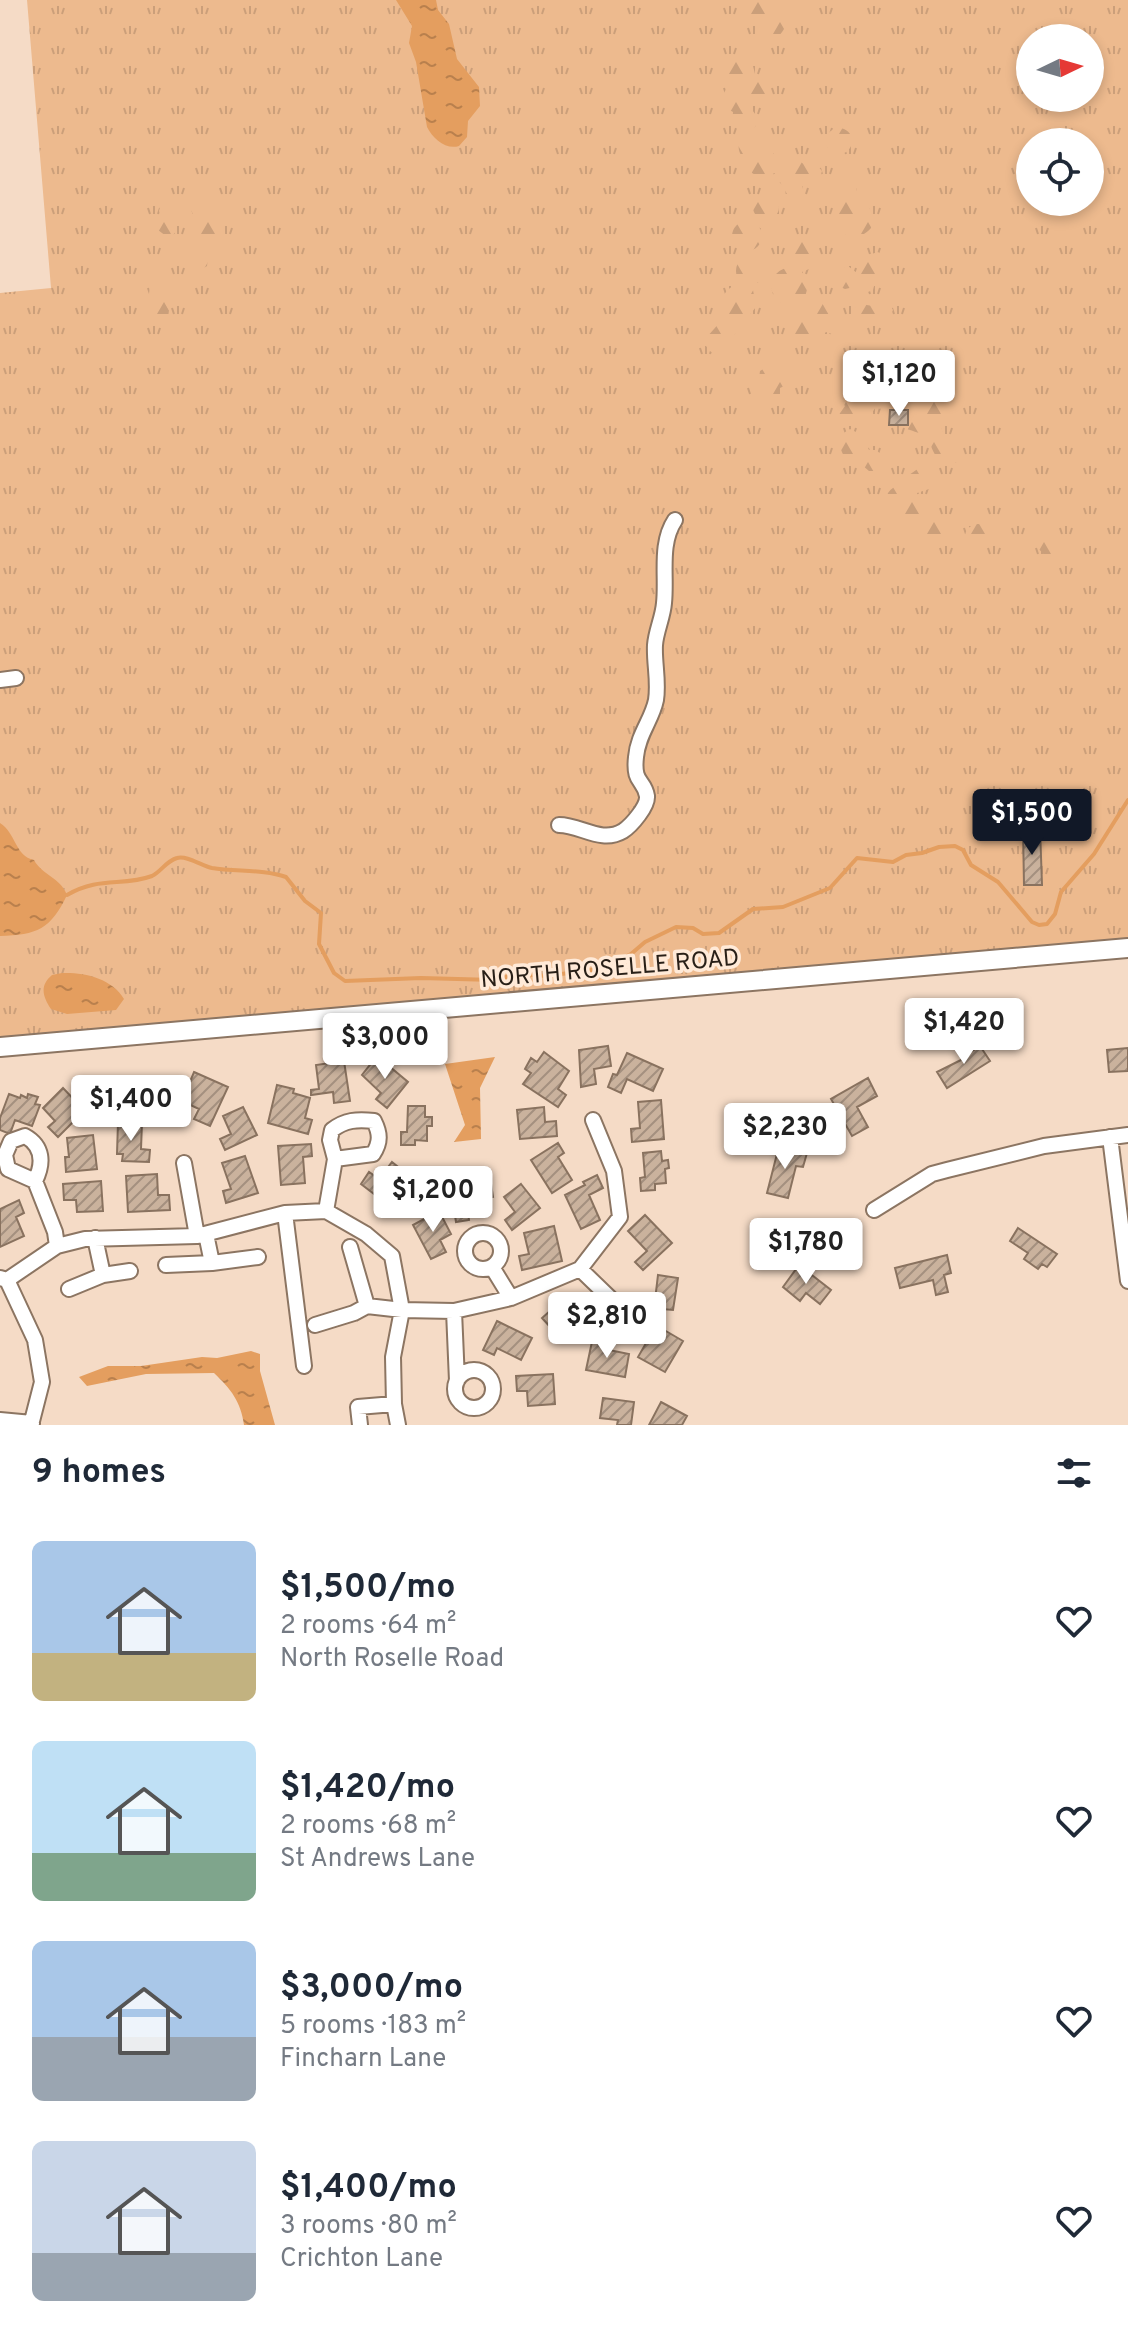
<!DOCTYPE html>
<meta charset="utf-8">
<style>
body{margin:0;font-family:Overpass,sans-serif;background:#f2f2f3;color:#1f2937;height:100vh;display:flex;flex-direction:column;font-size:30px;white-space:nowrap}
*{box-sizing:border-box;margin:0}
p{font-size:26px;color:#747a83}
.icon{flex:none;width:44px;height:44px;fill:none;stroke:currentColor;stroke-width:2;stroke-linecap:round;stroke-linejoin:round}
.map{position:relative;height:1425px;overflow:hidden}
.details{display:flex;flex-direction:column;background:#fff;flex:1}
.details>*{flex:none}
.needle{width:52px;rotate:85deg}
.buttons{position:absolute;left:1016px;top:24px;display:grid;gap:16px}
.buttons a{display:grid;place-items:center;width:88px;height:88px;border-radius:50%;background:#fff;box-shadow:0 4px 12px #0003;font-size:40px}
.price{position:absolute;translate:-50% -68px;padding:0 18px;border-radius:8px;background:#fff;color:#222;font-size:26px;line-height:52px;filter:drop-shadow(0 2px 4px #0008)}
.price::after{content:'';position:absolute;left:50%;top:48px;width:24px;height:18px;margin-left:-12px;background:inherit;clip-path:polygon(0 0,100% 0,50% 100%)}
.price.selected{background:#111827;color:#fff}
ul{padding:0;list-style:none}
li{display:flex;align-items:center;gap:24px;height:200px;padding:0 32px}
li span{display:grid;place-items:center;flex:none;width:224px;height:160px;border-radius:12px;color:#555}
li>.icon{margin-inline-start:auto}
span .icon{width:96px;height:96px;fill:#fffc;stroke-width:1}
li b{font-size:34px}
h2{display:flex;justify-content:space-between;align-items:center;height:96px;padding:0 32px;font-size:34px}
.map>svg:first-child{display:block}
.grass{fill:url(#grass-tufts);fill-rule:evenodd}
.forest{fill:url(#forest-firs)}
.water{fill:url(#water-ripples)}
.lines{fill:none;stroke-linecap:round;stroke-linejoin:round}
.stream{stroke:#e49e5f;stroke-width:4}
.building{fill:url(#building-hatch);stroke:#89725f;stroke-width:2}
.minor-casing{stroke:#8c7562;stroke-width:18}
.major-casing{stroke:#8c7562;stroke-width:22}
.minor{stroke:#fff;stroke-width:14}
.major{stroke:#fff;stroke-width:18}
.labels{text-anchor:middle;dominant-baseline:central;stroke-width:7;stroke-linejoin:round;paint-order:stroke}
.street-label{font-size:24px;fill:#281f17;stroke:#ffead8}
</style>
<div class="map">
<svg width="1128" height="1425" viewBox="0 0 1128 1425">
<defs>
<pattern id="grass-tufts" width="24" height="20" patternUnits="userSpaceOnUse" patternTransform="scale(2)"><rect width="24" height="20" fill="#edba8e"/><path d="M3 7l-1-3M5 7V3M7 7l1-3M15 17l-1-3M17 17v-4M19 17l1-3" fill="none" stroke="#cb9f7a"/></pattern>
<pattern id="forest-firs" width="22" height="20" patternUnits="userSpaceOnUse" patternTransform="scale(2)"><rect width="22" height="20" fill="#edba8e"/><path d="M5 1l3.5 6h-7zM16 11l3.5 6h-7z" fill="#cb9f7a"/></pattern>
<pattern id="water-ripples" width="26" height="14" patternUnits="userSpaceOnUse" patternTransform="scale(2)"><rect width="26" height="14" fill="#e49e5f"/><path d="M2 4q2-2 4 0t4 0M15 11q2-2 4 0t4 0" fill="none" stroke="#b9804d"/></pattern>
<pattern id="building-hatch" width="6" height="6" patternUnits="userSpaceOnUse" patternTransform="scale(2)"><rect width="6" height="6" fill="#cab29d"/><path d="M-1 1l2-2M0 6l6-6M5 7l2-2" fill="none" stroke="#a4907f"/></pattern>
</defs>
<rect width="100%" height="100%" fill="#f5dbc6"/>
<path class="grass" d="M27,0H1128V938L0,1037V293L51,288ZM1030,38H1090V98H1030ZM1030,142H1090V202H1030Z"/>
<path class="forest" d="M744,0H801V1C798,9 792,13 789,19C784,30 779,40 766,43L756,36L757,23L744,14Z
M743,57L752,62L756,78L765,80L769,87L764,98L753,99L750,107L758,118L755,127L743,133L732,125L733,112L726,108L722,97L729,83C722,70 728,58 743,57Z
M826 141a13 13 0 1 1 26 0a13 13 0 1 1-26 0Z
M745,137L754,138L759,147L770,149L779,161L793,156L805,165H817L822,171L820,178L814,183L804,180L802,183L804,195L798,201L791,200L786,197L785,187L779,182L775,173L761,178L752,173L748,158L741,155C737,148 738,141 745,137Z
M847,178L857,187L855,199L867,204L873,215L871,228C852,250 824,227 842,204L832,195C830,185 836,178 847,178Z
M753 207a13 13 0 1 1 26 0a13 13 0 1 1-26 0Z
M204,197L218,203L221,213L217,222L223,228L227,239L222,251L208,257L207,266L199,271L193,268L190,263L196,253L190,238L197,224L191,210L196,201Z
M170,200L176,203L180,210L175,219L177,230L173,235L166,236L158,230L162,218L159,211L161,204Z
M732 236a15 15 0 1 1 30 0a15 15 0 1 1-30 0Z
M800,241L811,242L819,256L816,266L802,272L809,282L805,297L822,303L830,317L829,324L835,325L838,330L835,335L826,332C804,356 778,334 790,306L778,301L771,290C771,276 778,268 793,267L789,252Z
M878,252C891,260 889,273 876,278L873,290L863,294L854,287L845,289L838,286L835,276L839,269L848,266L857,273L863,270L862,264L865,256Z
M736 271a14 14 0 1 1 28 0a14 14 0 1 1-28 0Z
M162,279L172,285L173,293L165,303L169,310L168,318L158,324L150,321L146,310L153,301L149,294L150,286Z
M737,285L753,290L756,307L748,317L745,329L735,334L722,351L711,352L706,346V338L722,320L726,313C720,300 723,289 737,285Z
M861,304L884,308L890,305L893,310L891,314L885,313L881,320H874C867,331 855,329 851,316L854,308Z
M928,353L939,361V372L944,375L942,380L936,377L925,380L916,375H906L901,368L893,369L888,362L894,354H899L904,360L916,359Z
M772,358H778L784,364L791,365L794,372L784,386L780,388V395L774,397L770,405H766L753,394L751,387L759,378L760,371L768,366Z
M866,370L881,377L894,373L901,381V389L894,395L883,394L880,398L884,400L885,405L880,409L876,407L869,417L864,418L858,414L853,423L844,424L838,416L845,406L835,392L837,381C842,376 858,371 866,370Z
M939,388L946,392V399L956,403L959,412L953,424L940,425C948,442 939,433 956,442L961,450L957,462L949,465C938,463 930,449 930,439C923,433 914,432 905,428L902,422L905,414L910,411L900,400L902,392L909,389L923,393L926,389Z
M850,429L862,435L869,450H876L882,455L883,465L877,471H869L862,465C848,467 841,454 839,442L842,434Z
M919,468L930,472L933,481L929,489L917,493L919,504L930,509L936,519H946L953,524L955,537L948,545H938L929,537L919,540L908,536L901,526V519C877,511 883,482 908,485L909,475Z
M965 537a13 13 0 1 1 26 0a13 13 0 1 1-26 0Z
M1047,531L1056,533L1067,545L1066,557L1060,561L1048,559L1037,547L1038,538Z"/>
<path class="water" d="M396,0H436L438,10L449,24L457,59L479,87L480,106L468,121L467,137L459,146C446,150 433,139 427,127L416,62L409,43L412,26Z
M0,823C16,833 15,856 34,860C42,875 60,877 67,895C51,929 37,935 0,936Z
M62,973C83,972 112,978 124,999L116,1010L67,1014L51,1009C43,997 39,986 52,975Z
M495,1057L480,1088L481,1139L454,1142L465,1125L445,1064Z
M251,1351L260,1354V1371L275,1425H244C241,1402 231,1389 214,1373L146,1374L87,1386L79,1377L108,1366H141L202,1357L217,1358Z"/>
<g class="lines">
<path class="stream" d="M67,895C100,876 122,887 152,876C161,872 166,861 177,858C187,855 202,866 212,868C237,872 263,869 286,877L305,901L321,913L319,944L334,973L345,981L421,978L494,980L519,974L546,976L607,968L631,954L645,942L676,927L693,928L703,934L719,933L753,909L783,907L830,888L857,858L893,862L906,855L922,853L939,847L955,846L963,850L971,865L998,882L1032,922L1039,925L1047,924L1055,914L1061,892L1094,854L1128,800"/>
</g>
<path class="building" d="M890,410H908V425H889Z
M1023,828H1040L1042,885H1024Z
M969,1045L972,1051L980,1046L990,1061L947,1088L937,1072L965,1058L960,1050Z
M608,1046L611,1066L594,1069L596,1084L581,1087L579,1050Z
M1128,1048V1071L1109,1072L1107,1050Z
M544,1052L569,1071L558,1089L566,1095L558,1107L523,1084L531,1073L525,1069L531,1058L537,1062Z
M627,1053L663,1069L653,1091L627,1079L621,1093L608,1087L613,1074L617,1075Z
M377,1056L408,1082L387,1108L376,1099L381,1093L362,1075Z
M344,1061L350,1101L334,1103L333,1092L311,1095V1090L319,1089L316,1065Z
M194,1072L228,1087L210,1126L194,1119L199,1109L182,1101Z
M162,1078L173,1115L158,1119L156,1110L141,1114L133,1086Z
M868,1078L877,1096L857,1107L868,1127L852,1136L831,1099Z
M277,1085L294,1089L293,1093L310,1098L305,1118L312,1120L308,1134L268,1123Z
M63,1088L82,1108L79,1112L81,1114L58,1137L48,1127L55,1121L43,1108Z
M9,1094L20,1098L21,1095L27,1098L28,1094L38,1097L35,1104L40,1105L32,1126L15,1120L10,1134L0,1130V1118Z
M661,1100L664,1139L632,1142L631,1129L640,1128L638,1102Z
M408,1106H425V1117H432V1126H427V1141L415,1140V1145H401V1132H407Z
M243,1107L257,1135L225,1150L220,1139L231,1134L223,1116Z
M544,1107L545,1122L556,1121L557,1136L520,1139L517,1110Z
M118,1122L142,1123L141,1149L150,1150L149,1162L122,1161L123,1154H117Z
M93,1135L97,1169L66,1172L65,1157H69L67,1138Z
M558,1143L564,1153L558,1157L572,1180L552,1193L531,1160Z
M311,1144L312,1156L303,1157L305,1183L281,1185L278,1146Z
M779,1146L807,1153L803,1167L796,1166L788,1198L767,1193Z
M661,1151L662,1161L668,1160L669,1168L665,1169L666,1183L655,1184V1190L641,1191L640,1178L645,1177L643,1153Z
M245,1156L258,1193L226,1203L223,1191L231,1189L222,1163Z
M392,1162L417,1182L395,1210L361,1184L369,1172L379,1179Z
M157,1174L158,1195H169L170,1210L128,1212L126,1176Z
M597,1175L603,1188L589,1195L600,1220L581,1229L565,1195L585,1185L583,1182Z
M490,1177L493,1197L466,1201L469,1220L456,1222L450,1183Z
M101,1181L103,1211L77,1212L76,1200H64L63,1184Z
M521,1184L540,1208L512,1230L505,1220L515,1212L504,1197Z
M19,1200L24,1213L16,1217L24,1236L0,1247V1209Z
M439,1211L451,1234L440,1240L446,1252L431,1259L413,1225Z
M645,1215L672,1243L643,1270L635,1262L647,1251L628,1231Z
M554,1226L562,1261L522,1270L519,1256L529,1254L524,1233Z
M1018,1228L1057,1254L1047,1267L1042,1264L1038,1269L1024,1259L1028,1253L1010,1241Z
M947,1255L951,1273L944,1275L948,1292L936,1295L933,1280L900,1288L895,1268Z
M799,1265L831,1290L820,1304L806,1293L800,1301L783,1287Z
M658,1275L678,1278L673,1310L662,1309L661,1314L647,1312L649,1299L655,1300Z
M568,1295L576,1304L566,1313L579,1327L563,1341L542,1318Z
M647,1320L683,1341L665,1372L638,1357L649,1338L640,1333Z
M497,1321L532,1338L521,1360L497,1348L494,1355L483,1350Z
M593,1337L606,1340L604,1349L629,1354L625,1377L586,1370Z
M553,1374L555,1404L528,1406L527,1391H517L516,1376Z
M603,1398L634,1402L631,1425H617L618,1420L600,1418Z
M661,1402L687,1416L682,1425H649Z"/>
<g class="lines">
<defs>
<path id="minor" d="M0,680L16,678
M559,825C581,825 601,844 623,831C632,825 648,806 647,796C644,779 633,784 636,757C638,734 652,720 656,700C659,681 654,663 655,645C656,631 663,617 664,603C667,576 659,544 675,520
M1110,1137L1128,1281
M184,1163L197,1236
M35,1181L8,1169L5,1155L11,1141L25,1136C43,1146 44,1163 35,1181L55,1232L57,1246
M874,1210L932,1174L947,1170L1044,1146L1128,1135
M326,1211L335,1159L330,1140L332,1130C345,1120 357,1119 374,1121C380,1133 381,1142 373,1154L335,1159
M285,1213L304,1366
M465 1251a18 18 0 1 1 36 0a18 18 0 1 1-36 0Z
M206,1234L212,1263L258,1257
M95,1238L103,1275L130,1271
M350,1247L367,1306L402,1310L454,1311L511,1298L580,1269L620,1217L614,1171L593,1120
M166,1265L212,1263
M492,1267L511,1298
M580,1269L611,1299
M0,1278L7,1280L35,1340L42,1382L31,1425
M7,1280L57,1246L85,1239L197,1236L285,1213L326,1211L366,1234L392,1256L402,1310L393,1357L394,1404L398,1425
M69,1289L103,1275
M454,1311L457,1381
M315,1325L354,1313L367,1306
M455 1389a19 19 0 1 1 38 0a19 19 0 1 1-38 0Z
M0,1420L32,1423
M360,1425L358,1407L394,1404"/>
<path id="major" d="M0,1047L1128,948"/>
</defs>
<use href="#minor" class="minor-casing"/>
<use href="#major" class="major-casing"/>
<use href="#minor" class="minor"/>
<use href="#major" class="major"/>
</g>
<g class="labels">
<g class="street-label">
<text transform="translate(610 970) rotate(-5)">NORTH ROSELLE ROAD</text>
</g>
</g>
</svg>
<div class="buttons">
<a><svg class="needle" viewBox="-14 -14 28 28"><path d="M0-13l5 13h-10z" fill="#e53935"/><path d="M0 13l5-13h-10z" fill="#747a83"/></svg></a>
<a><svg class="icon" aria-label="locate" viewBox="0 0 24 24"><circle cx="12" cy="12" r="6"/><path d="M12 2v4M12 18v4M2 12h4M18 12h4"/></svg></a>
</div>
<b class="price" style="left:899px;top:418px">$1,120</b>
<b class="price selected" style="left:1032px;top:857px">$1,500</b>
<b class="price" style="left:964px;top:1066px">$1,420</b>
<b class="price" style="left:385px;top:1081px">$3,000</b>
<b class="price" style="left:131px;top:1143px">$1,400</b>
<b class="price" style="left:785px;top:1171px">$2,230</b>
<b class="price" style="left:433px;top:1234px">$1,200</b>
<b class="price" style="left:806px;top:1286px">$1,780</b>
<b class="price" style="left:607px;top:1360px">$2,810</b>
</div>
<section class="details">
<h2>9 homes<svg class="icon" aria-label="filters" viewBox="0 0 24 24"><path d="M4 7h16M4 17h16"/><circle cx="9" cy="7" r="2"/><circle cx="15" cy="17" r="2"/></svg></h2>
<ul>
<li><span style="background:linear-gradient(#a9c7e8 70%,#c2b280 0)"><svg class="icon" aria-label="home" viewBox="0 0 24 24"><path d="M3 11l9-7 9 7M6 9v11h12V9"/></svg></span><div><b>$1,500/mo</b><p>2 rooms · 64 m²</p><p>North Roselle Road</p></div><svg class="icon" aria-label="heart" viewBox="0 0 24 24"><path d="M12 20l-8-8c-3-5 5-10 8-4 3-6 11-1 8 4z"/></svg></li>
<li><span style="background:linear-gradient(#bfe0f5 70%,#7fa58c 0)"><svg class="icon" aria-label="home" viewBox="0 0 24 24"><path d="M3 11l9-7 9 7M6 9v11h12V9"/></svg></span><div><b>$1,420/mo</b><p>2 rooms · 68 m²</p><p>St Andrews Lane</p></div><svg class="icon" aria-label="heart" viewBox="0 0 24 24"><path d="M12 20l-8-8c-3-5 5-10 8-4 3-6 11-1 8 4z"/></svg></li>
<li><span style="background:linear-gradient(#a9c7e8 60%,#9aa5b1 0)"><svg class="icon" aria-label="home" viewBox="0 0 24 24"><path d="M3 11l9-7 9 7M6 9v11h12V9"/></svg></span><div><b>$3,000/mo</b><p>5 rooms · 183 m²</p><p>Fincharn Lane</p></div><svg class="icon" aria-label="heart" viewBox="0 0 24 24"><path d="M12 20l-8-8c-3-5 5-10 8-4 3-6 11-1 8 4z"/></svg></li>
<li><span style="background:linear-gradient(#c9d6e8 70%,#9aa5b1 0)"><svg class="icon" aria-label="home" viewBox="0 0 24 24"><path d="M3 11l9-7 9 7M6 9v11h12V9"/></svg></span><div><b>$1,400/mo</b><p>3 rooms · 80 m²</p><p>Crichton Lane</p></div><svg class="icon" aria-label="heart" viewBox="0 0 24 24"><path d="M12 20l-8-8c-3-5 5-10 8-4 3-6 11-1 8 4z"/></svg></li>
</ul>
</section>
